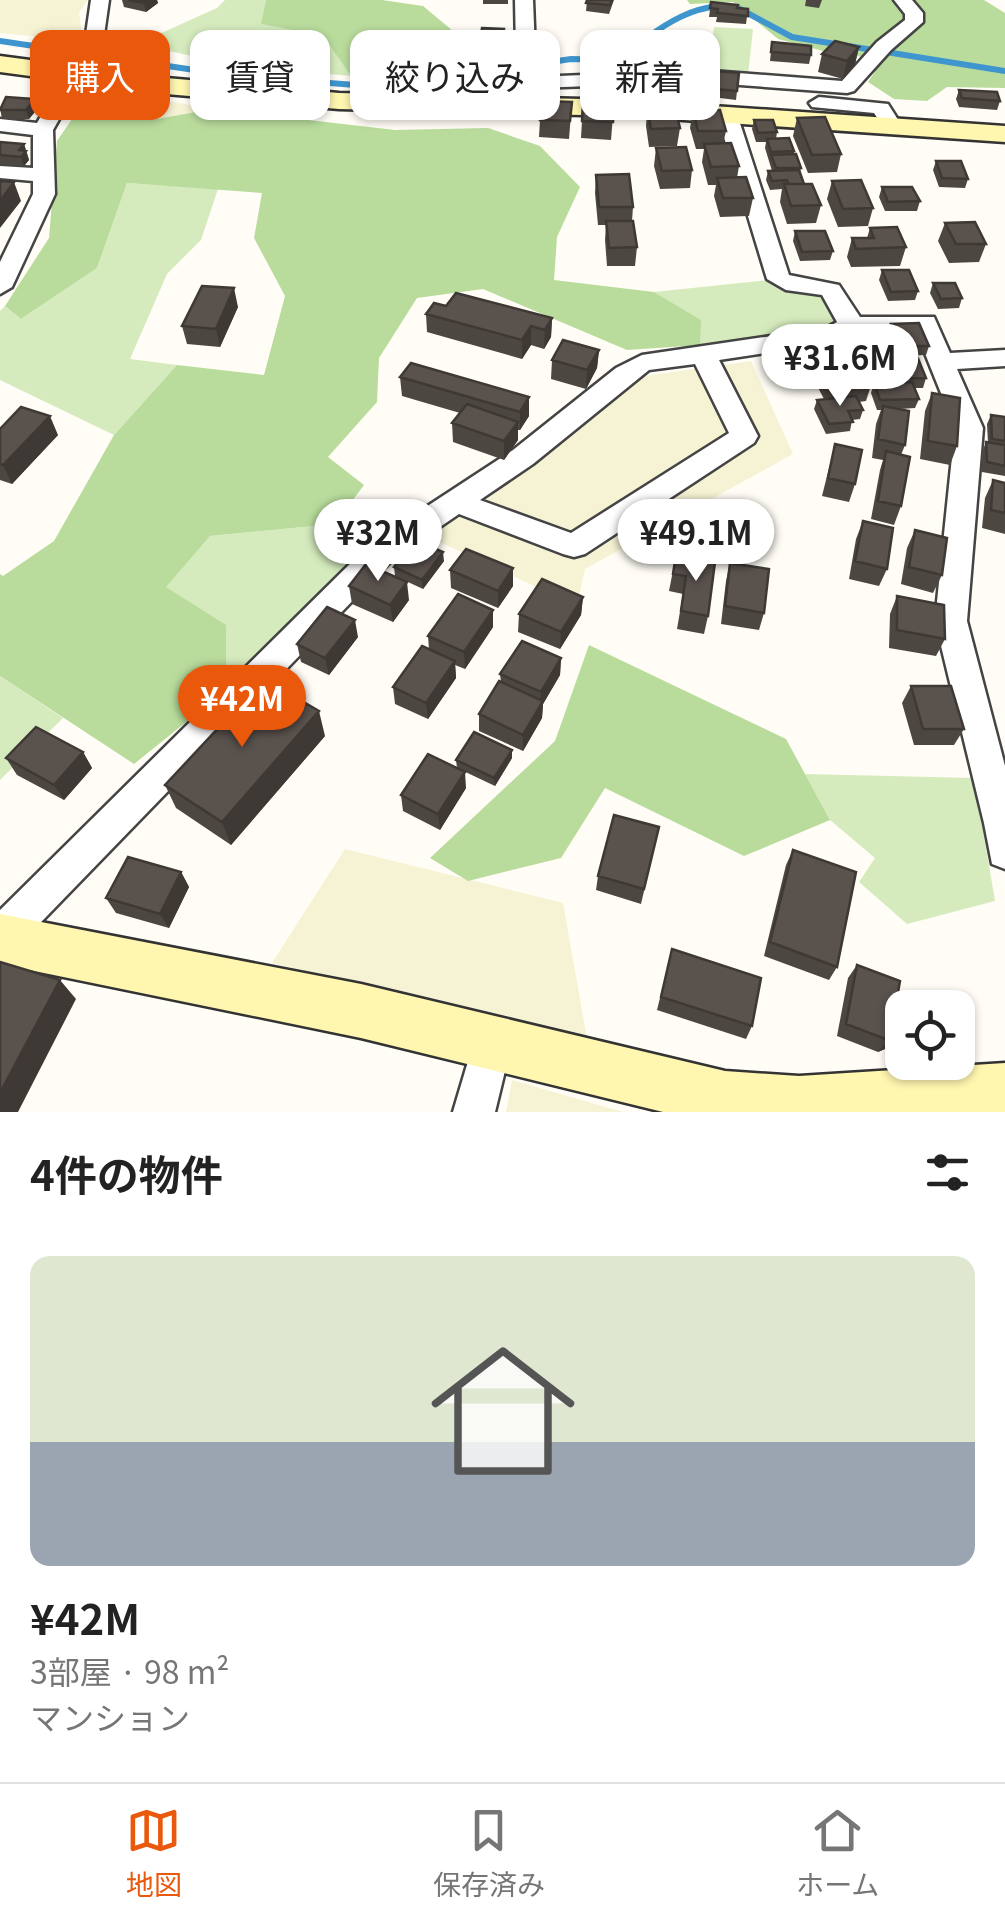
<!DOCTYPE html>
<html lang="ja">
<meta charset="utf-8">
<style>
body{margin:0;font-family:Georgia,"Noto Sans JP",serif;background:#f6f6f6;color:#222;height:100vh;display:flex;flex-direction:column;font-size:38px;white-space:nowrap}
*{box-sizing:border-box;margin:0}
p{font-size:32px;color:#767676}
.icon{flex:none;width:55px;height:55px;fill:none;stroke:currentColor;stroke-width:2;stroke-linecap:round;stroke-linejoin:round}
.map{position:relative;height:1112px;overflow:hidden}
.drawer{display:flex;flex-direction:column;background:#fff;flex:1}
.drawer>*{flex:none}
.guide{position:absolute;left:30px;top:30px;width:945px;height:90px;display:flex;gap:20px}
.tools{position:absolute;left:885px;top:990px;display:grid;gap:20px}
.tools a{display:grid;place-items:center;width:90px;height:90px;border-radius:20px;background:#fff;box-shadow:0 2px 8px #0004;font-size:50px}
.price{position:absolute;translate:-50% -85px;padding:0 22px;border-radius:35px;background:#fff;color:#222;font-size:32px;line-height:65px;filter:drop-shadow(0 2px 5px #0008)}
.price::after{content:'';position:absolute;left:50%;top:60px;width:30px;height:22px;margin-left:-15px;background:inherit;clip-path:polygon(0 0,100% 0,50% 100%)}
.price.current{background:#ea580c;color:#fff}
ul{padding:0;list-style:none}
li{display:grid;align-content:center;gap:20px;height:530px;padding:0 30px}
li span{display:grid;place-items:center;height:310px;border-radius:20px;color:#555}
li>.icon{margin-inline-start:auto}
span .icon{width:180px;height:180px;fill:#fffc;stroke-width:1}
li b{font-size:42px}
h2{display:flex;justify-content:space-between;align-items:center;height:120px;padding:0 30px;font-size:42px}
.tag{padding:0 35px;border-radius:20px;background:#fff;box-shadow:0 2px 8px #0004;font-size:35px;line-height:90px}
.tag.current{background:#ea580c;color:#fff}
.tabs{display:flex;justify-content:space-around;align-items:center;height:140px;border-top:2px solid #e0e0e0;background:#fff;font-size:28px;color:#767676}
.tabs a{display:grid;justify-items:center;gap:5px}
.tabs .current{color:#ea580c}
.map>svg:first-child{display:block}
.farmland{fill:#f6f3d4}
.green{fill:#d5ebbd}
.forest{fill:#b9dc9c}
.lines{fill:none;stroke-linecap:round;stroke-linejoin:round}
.stream{stroke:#3f96cf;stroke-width:6}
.street-casing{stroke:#444;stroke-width:5}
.secondary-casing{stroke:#333;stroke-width:5}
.street{fill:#fff;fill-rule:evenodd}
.secondary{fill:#fff6b0;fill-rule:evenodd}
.wall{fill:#4d4742}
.shaded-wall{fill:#3f3936}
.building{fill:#5a524d;stroke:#3f3936;stroke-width:2.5}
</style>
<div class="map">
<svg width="1005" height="1112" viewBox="0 0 1005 1112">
<rect width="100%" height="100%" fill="#fffdf5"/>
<path class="farmland" d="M0,0H88L79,12L83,41L0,33Z
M80,86L213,109L151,120L64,110Z
M751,361L793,454L585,569L577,606L427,536L644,376Z
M345,849L563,903L588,1044L272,963Z
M512,1080L623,1112H506Z"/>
<path class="green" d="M225,0H266L262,24L323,36L351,76L238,66L137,44L217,8Z
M714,27L753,29L748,75L708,71Z
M127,183L218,189L201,240L167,274L130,359L177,365L114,435L0,380V311L5,306L21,319L97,268Z
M769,280L827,298L840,325L700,345V320L654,292Z
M335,524L368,545L226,690L165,587L210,536Z
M0,676L63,718L0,780Z
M805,774L974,778L995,901L907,924L859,882L875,858L830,820Z"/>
<path class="forest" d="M266,0H382L423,6L465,41V70L427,81L351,76L323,36L261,24Z
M687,0H984L1005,13V88L947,87L927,101L894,99L868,82L883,60L823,51L778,39L733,2L690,4Z
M213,109L395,130L488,128L540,146L580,187L557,237L554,280L654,292L701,320L700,345L627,350L483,289L417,298L379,358L377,402L328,457L364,485L335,524L210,536L166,587L226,625V690L134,764L0,676V574L3,576L54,541L114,435L177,365L264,375L285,296L254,238L262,193L127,183L97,268L21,319L5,306L49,238L57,141L76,113L151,120Z
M589,645L786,739L830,820L744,856L605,788L561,858L468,881L430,858L555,741Z"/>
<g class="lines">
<path class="stream" d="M738,8L792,37L1005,71
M0,41L228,75L355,85L433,86L472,74L571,59L621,60
M637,61L649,53L648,37C670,21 691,9 718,6"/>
<defs>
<path id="street" d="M91,0H109L103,42L82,64L79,84L53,130L55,194L12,287L0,294V262L33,194V181L0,178V166L33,168V135L0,131V119L37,123L59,84L64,63L85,41Z
M515,0H533L536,77L699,70L842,81L877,42L905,20V14L894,0H912L923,13V22L891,50L854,91L847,93L699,82L536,88L537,102L527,108L517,102Z
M819,97L888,104L902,126L892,132L885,130L874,113L812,107L809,103Z
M727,108L737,114L789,275L839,285L860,317H934L950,353L1005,350V366L957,369L983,428L967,621L1005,766V869L992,864L984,823L935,621L955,428L916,331L856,333L832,343L719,360L758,436L754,443L585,554L574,557L563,554L459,514L393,559L14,950L0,956V910L371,543L513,450L616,368L642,355L826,328L837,322L822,295L786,290L767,279L717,114ZM695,364L729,433L571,533L480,500L533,464L649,370Z
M492,1022L506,1028L512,1042L495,1112H453L478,1028Z"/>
<path id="secondary" d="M0,56L166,78L339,93L625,100L1005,126V142L625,116L339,109L166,94L0,72Z
M0,914L361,984L725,1071L799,1076L1005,1063V1112H663L361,1038L0,964Z"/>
</defs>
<use href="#street" class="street-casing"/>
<use href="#secondary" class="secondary-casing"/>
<use href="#street" class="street"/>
<use href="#secondary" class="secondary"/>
</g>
<path class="wall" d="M122,0H157L158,3L146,12L124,7Z
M483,0H508V4H483Z
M587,0H614L609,14L586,11Z
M806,0H822L819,8L805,6Z
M711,2L748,9L746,24L716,22L717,17H709Z
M504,29L503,45L510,46L509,64L486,63L487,51H480V42Z
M674,34L695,36L692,60L670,58Z
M772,42L811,55L809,64L770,61Z
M859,47L855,64L843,79L818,72L822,54Z
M614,55L651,63L650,72L613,71Z
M716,71L737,91L736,100L712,97Z
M628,73L657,75L656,94L626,92Z
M959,90L1000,101L997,110L959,107L956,99Z
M35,99L38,108L29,119H2L0,108Z
M572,102L569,139L539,137L540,120Z
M583,102L614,103L611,140L581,138Z
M647,108L680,128L677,146L649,147L646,126Z
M693,110L726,131L723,144L739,166L737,178L753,198L749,216L720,217L714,196L716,185H708L702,162L704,149H696L690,128Z
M797,118L841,154L837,172L808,173L793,136Z
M754,120L777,132L776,139L794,151V154L801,168L800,172L804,184L821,205L816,223L787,224L780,202L782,189L770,190L766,180L768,171H772L765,148L766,142H756L752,129Z
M0,142L24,144L29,160L24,166L0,164Z
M656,148L692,170L690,188L660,189L654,166Z
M936,161L968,179L965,188L939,187L933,170Z
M596,175L633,207L632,221L637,247L635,266H607L605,240L606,225H598L595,193Z
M832,181L873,208L868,226L838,227L827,199Z
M882,187L920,201L917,211H885L879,197Z
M945,223L986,244L979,262L949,263L938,241Z
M870,228L906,247L900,266L851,267L847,257L852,238H867Z
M795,231L833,251L830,260L800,261L793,241Z
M882,270L918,291L915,300L888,301L879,280Z
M933,283L962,298L959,308L938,309L930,293Z
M446,306L552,318L551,337L544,349L531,345L522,359L427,332L426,314Z
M238,307L220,347L187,344L182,326Z
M891,324L929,346L926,355L898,356L888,333Z
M599,350L597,368L586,389L551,379L552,360Z
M882,356L926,378L923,388H914L919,399L915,408L900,409L905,445L901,455V506L894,525L871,519L880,470L883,460L872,458L876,424L881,410H877L871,393L874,383H886L879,366Z
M819,362L874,370L871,380L872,382L866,401L859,402L863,410L860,419L852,420L850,431L826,434L814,409L817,400L824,399L814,380Z
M400,377L529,397V416L520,430H518V440L504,460L453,442L452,423L460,413L402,396Z
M932,393L957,446L950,465L920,459L925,411Z
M991,415L1005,417V476L982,472V452L986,442L988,443L987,424Z
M0,429L58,435L12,484L0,480Z
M835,444L855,484L849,502L822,496Z
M993,480L1005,483V534L982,528L985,498Z
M863,521L887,569L879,586L849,579L856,539Z
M915,530L942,575L933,593L901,584L907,548Z
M676,555L708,616L704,634L677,629L683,594L669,591Z
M444,561L423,589L395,576L394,567Z
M730,563L764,613L759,630L721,624L726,581Z
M513,568V586L498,608L451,588L450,570Z
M349,586L409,600L393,622L352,604Z
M897,596L945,639L936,656L889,648L890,614Z
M583,597L581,615L560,649L518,632L519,614Z
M493,610V627L465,669L455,665L456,678L428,719L395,704L393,687L429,650L428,636Z
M358,637L329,675L301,662L297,644Z
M561,658L560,675L543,704L542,718L523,751L479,731V714L501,682L500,674Z
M911,686L964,729L954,745H914L902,703Z
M325,736L231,845L176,808L165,785Z
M83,752L92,768L64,800L17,775L6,758Z
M512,758L495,786L457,768L456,760Z
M466,788L440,830L403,811L401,795Z
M659,827L641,904L596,890L598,876Z
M793,850L837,967L829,980L764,956L786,865Z
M181,872L189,887L169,928L116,913L106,898Z
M672,949L752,1026L746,1039L657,1010Z
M857,965L897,998L902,1008V1036L896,1044L878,1052L837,1036L848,978Z"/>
<path class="shaded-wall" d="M148,0H157L158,3L146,12L144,3Z
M859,47L855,64L843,79L847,61Z
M35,99L38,108L29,119L26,110Z
M24,144L29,160L24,166L19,150Z
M14,182L21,201L0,228V201Z
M234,288L238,307L220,347L216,329Z
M552,318L551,337L544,349L545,330Z
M531,326V345L522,359V340Z
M599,350L597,368L586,389L587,370Z
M529,397V416L520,430V412Z
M50,416L58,435L12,484L3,465Z
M518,422V440L504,460V441Z
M443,552L444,561L423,589L422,580Z
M513,568V586L498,608V591Z
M407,582L409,600L393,622L390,605Z
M583,597L581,615L560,649L561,632Z
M493,610V627L465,669L464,652Z
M355,620L358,637L329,675L325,658Z
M561,658L560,675L543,704L542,718L523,751V735L540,706L541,692Z
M455,661L456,678L428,719L426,703Z
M319,711L325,736L231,845L222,822Z
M512,750V758L495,786L494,778Z
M83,752L92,768L64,800L54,785Z
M465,772L466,788L440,830L438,814Z
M181,872L189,887L169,928L160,914Z
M60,980L76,999L18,1112H0V1093Z
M902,1034V1036L896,1044L878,1052L888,1040Z"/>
<path class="building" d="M128,0H148L144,3Z
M587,0H612L610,5L586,3Z
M711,2L738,5L737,8L748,9V16L717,13L718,9L710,8Z
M482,28L504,29L503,42H480Z
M674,34L695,36L693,51L671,49Z
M835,41L859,47L847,61L822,54Z
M772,42L811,46V55L771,52Z
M487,45L510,46L509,55L486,54Z
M614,55L650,56L651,63L614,62Z
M716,71L739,73L737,91L714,89Z
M628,73L657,75V85L627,83Z
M959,90L997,92L1000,101L962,98Z
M6,97L35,99L26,110H0Z
M542,101L572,102L570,121L540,120Z
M583,102L614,103L613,122L582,121Z
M647,108H675L680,128L651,129Z
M693,110H720L726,131H698Z
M825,117L841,154L812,155L797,118Z
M754,120H773L777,132L758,133Z
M789,138L794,151L771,152L767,139Z
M0,142L24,144L19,150L26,151L21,157L0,155Z
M731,143L739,166L711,167L704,144Z
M686,147L692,170L662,171L656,148Z
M796,154L801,168H776L771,155Z
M936,161H961L968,179L942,178Z
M799,170L804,184H788L787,180L772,181L768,171Z
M629,174L633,207H599L596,175Z
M746,177L753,198H723L717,178Z
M861,180L873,208L843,209L832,181Z
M0,181L14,182L0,201Z
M784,184H812L821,205L791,206Z
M882,187H912L920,201L888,202Z
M606,221H633L637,247L609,248Z
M975,222L986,244H956L945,223Z
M897,227L906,247L856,249L852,238H874L870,228Z
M795,231H825L833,251L802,252Z
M882,270H909L918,291L891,292Z
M933,283H955L962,298L941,299Z
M202,286L234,288L216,329L182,326Z
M456,293L552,318L545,330L531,326L522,340L426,314L434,303L446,306Z
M919,323L929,346H901L891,324Z
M563,340L599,350L587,370L552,360Z
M882,356H917L926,378L892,379Z
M867,357L874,370H866L872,382L832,386L819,362Z
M411,363L529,397L520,412L400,377Z
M912,382L919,399L880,400L874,383Z
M932,393L960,398L957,446L928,441Z
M856,396L863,410L848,411L853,422L829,424L817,400Z
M467,404L518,422L504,441L452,423Z
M883,406L909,411L905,445L878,439Z
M21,407L50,416L3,465L0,464V429Z
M991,415L1005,417V441L992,439Z
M986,442L1005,445V466L987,462Z
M835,444L862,450L855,484L828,478Z
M886,451L910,457L901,506L878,501Z
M993,480L1005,483V513L991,510Z
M863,521L893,528L887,569L855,561Z
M915,530L947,538L942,575L909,567Z
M415,540L443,552L422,580L394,567Z
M466,549L513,568L498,591L450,570Z
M676,555L715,562L708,616L681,611L686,576L673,574Z
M730,563L769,569L764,613L725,606Z
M366,564L407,582L390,605L349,586Z
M542,579L583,597L561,632L519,614Z
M458,594L493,610L464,652L428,636Z
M897,596L944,605L945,639L897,630Z
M327,607L355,620L325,658L297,644Z
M522,641L561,658L541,692L500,674Z
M422,646L455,661L426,703L393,687Z
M264,679L319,711L222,822L165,785Z
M499,681L543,701L523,735L479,714Z
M911,686H951L964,729H923Z
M36,727L83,752L54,785L6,758Z
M474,732L512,750L494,778L456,760Z
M428,754L465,772L438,814L401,795Z
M614,815L659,827L644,889L598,876Z
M793,850L856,872L837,967L770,942Z
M128,857L181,872L160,914L106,898Z
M672,949L761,978L752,1026L661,997Z
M0,962L60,980L0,1093Z
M857,965L900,981L897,998L910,1004V1008H902V1034L888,1040L846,1024Z"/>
</svg>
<div class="tools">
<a><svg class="icon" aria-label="locate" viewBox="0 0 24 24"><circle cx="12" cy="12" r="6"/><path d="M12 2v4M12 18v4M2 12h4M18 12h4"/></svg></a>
</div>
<b class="price" style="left:840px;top:409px">¥31.6M</b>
<b class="price" style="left:378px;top:584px">¥32M</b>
<b class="price" style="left:696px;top:584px">¥49.1M</b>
<b class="price current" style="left:242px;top:750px">¥42M</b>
<div class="guide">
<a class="tag current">購入</a>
<a class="tag">賃貸</a>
<a class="tag">絞り込み</a>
<a class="tag">新着</a>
</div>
</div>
<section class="drawer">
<h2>4件の物件<svg class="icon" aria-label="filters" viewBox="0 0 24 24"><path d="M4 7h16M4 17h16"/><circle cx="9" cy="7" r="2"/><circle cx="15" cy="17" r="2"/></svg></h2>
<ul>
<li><span style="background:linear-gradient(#dfe7d0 60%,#9aa5b1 0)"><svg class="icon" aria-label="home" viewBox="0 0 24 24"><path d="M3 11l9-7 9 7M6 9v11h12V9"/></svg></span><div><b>¥42M</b><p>3部屋 · 98 m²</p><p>マンション</p></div></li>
</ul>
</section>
<nav class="tabs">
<a class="current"><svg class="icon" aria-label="map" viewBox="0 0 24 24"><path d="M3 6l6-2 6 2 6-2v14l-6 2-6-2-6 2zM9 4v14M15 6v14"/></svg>地図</a>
<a><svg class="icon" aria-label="saved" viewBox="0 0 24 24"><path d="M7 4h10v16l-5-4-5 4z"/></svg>保存済み</a>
<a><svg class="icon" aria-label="home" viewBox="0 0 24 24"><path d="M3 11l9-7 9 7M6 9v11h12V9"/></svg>ホーム</a>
</nav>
